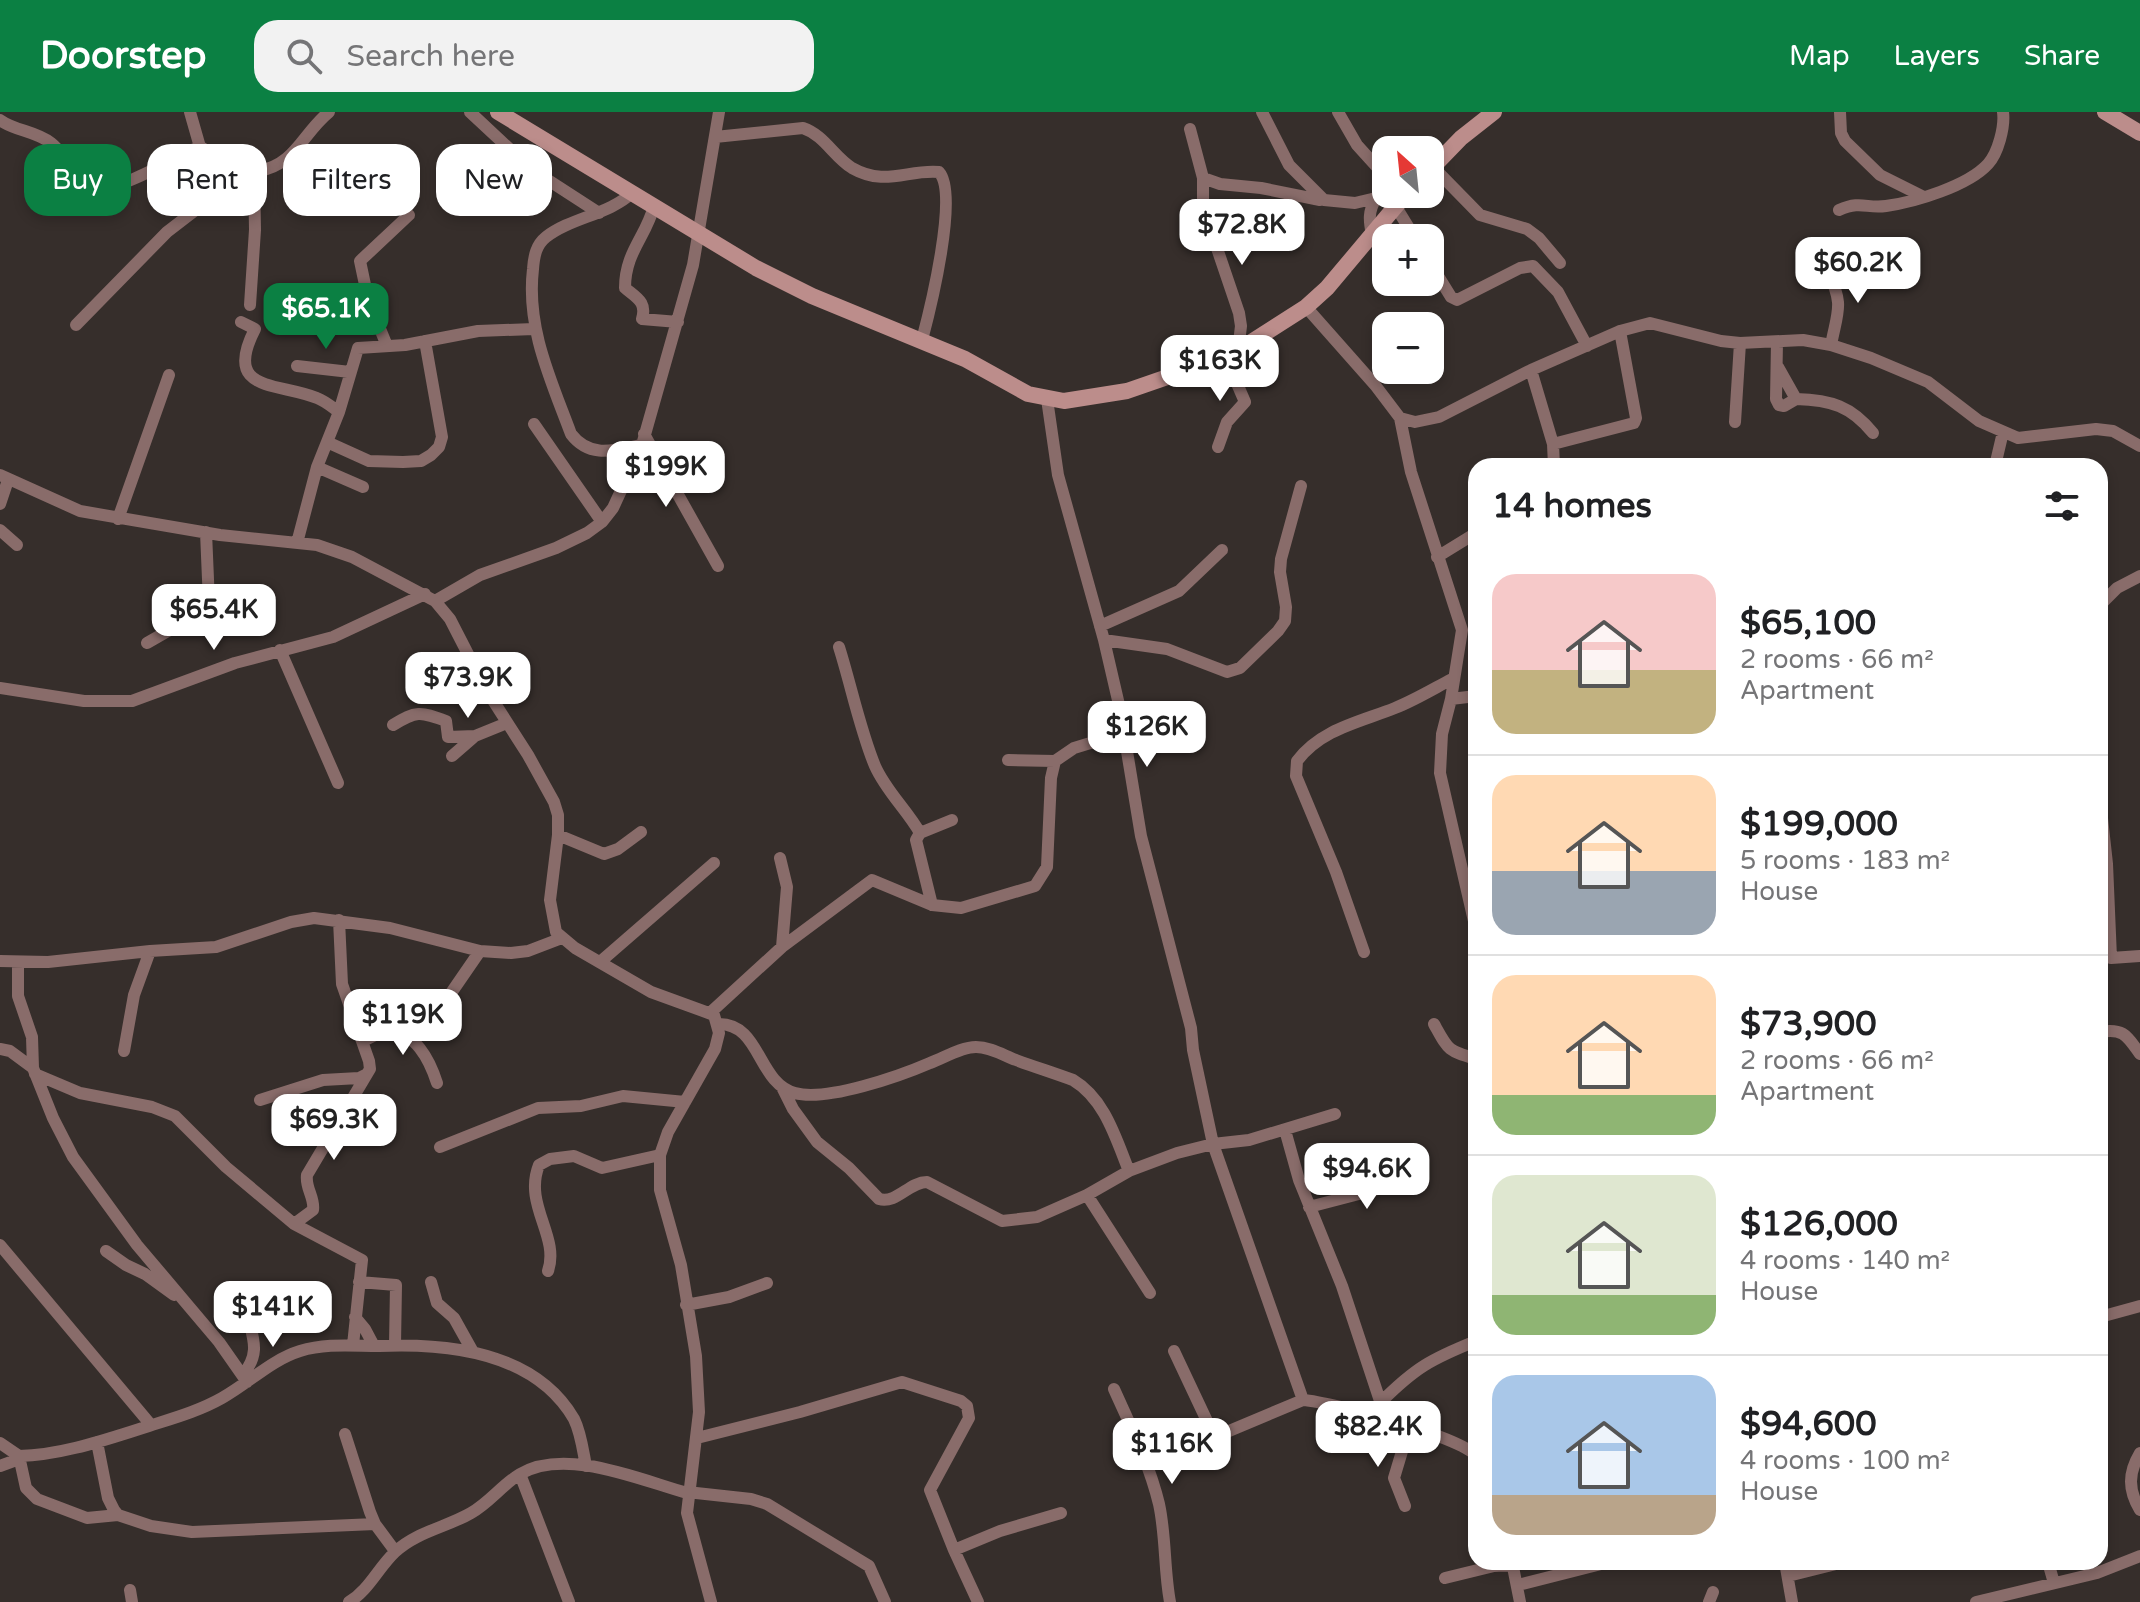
<!DOCTYPE html>
<meta charset="utf-8">
<style>
body{margin:0;font-family:"Varela Round",sans-serif;background:#f2f2f2;color:#202124;height:100vh;display:flex;flex-direction:column;font-size:30px;white-space:nowrap}
*{box-sizing:border-box;margin:0}
p{font-size:26px;color:#757577}
.icon{flex:none;width:44px;height:44px;fill:none;stroke:currentColor;stroke-width:2;stroke-linecap:round;stroke-linejoin:round}
.map{position:relative;flex:1;overflow:hidden}
.panel{position:absolute;left:1468px;top:346px;width:640px;height:1112px;display:flex;flex-direction:column;background:#fff;border-radius:24px;box-shadow:0 4px 12px #0003}
.panel>*{flex:none}
.top-card{position:absolute;left:24px;top:32px;width:760px;height:72px;display:flex;gap:16px}
.needle{width:52px;rotate:333deg}
.tools{position:absolute;left:1372px;top:24px;display:grid;gap:16px}
.tools a{display:grid;place-items:center;width:72px;height:72px;border-radius:16px;background:#fff;box-shadow:0 4px 12px #0003;font-size:40px}
.price{position:absolute;translate:-50% -68px;padding:0 18px;border-radius:16px;background:#fff;color:#222;font-size:26px;line-height:52px;filter:drop-shadow(0 2px 4px #0008)}
.price::after{content:'';position:absolute;left:50%;top:48px;width:24px;height:18px;margin-left:-12px;background:inherit;clip-path:polygon(0 0,100% 0,50% 100%)}
.price.active{background:#0b8043;color:#fff}
ul{padding:0;list-style:none}
li{display:flex;align-items:center;gap:24px;height:200px;padding:0 24px}
li+li{border-top:2px solid #e0e0e0}
li span{display:grid;place-items:center;flex:none;width:224px;height:160px;border-radius:24px;color:#555}
li>.icon{margin-inline-start:auto}
span .icon{width:96px;height:96px;fill:#fffc;stroke-width:1}
li b{font-size:34px}
h2{display:flex;justify-content:space-between;align-items:center;height:96px;padding:0 24px;font-size:34px}
.tag{padding:0 28px;border-radius:24px;background:#fff;box-shadow:0 4px 12px #0003;font-size:28px;line-height:72px}
.tag.active{background:#0b8043;color:#fff}
header{display:flex;align-items:center;gap:48px;box-sizing:border-box;height:112px;padding:0 40px;background:#0b8043;color:#fff}
header strong{font-size:38px}
nav{display:flex;gap:44px;margin-inline-start:auto;font-size:28px}
.search{width:560px;height:72px;background:#f2f2f2;display:flex;align-items:center;gap:20px;box-sizing:border-box;padding:0 28px;border-radius:24px;color:#757577;font-size:30px}
.map>svg:first-child{display:block}
.lines{fill:none;stroke-linecap:round;stroke-linejoin:round}
.street{stroke:#896c6a;stroke-width:12}
.secondary{stroke:#bc8d8b;stroke-width:16}
</style>
<header>
<strong>Doorstep</strong>
<div class="search"><svg class="icon" aria-label="search" viewBox="0 0 24 24"><circle cx="10" cy="10" r="6"/><path d="M15 15l6 6"/></svg>Search here</div>
<nav><a>Map</a><a>Layers</a><a>Share</a></nav>
</header>
<div class="map">
<svg width="2140" height="1490" viewBox="0 0 2140 1490">
<rect width="100%" height="100%" fill="#362e2b"/>
<g class="lines">
<path class="street" d="M190,0L200,35
M470,0L531,57L599,101
M1262,0L1289,53L1324,88L1355,91L1376,86L1386,66
M1338,0L1357,33L1386,65
M1840,0L1841,21L1845,29L1880,63L1924,85
M0,8C15,19 36,19 51,31C65,42 74,62 90,71C115,87 174,43 200,35C211,39 217,53 234,60C243,64 250,61 259,59C296,52 302,22 329,0
M1190,17L1203,66L1220,72L1261,76L1320,88
M715,25L803,16C824,23 834,45 852,56C885,75 908,57 939,60C959,82 930,198 922,228
M1433,55L1480,103L1527,117L1539,126L1560,151
M1203,66V95L1239,201L1241,214L1238,239
M633,80C609,103 572,105 546,125C536,133 534,144 533,157C526,216 551,268 571,322C590,347 615,338 642,333
M654,94C646,125 625,140 625,176C637,186 647,190 642,207L678,210
M1396,95L1415,126
M1839,98C1862,88 1866,97 1886,94C1915,90 1968,74 1988,52C1998,41 2005,15 2003,0
M1372,123C1369,108 1368,100 1376,86L1401,87
M1430,151L1451,185L1457,188L1520,156L1533,154L1558,180L1587,234
M1828,159C1844,194 1838,197 1831,233
M250,193L255,118L254,60
M1306,195L1375,273L1400,306L1415,310L1439,305L1531,258L1620,219L1650,211L1721,229L1740,231L1803,228L1831,233L1871,246L1928,270L1979,309L2018,326L2096,317L2113,319L2140,334
M241,210L255,217C222,281 278,270 317,286C325,289 332,295 339,300
M76,213L167,120L241,63
M1777,230L1776,287L1779,293L1784,294L1796,287C1831,288 1851,294 1873,321
M387,234L368,187L360,149L409,103
M297,254L350,260
M1778,255L1796,287
M1531,258L1553,332L1554,354
M1047,287L1058,363L1104,528L1120,597L1141,724L1191,916L1193,938L1213,1032L1303,1288
M1400,306L1411,360L1462,518L1451,587L1442,622L1440,661L1476,818
M1735,310L1740,231
M534,312L602,410
M644,322L718,454
M327,330L369,349L403,350L421,349L431,343L439,335L442,325L425,229
M1553,332L1634,311L1636,306L1620,219
M1218,335L1227,310L1245,290L1226,246
M1995,354L2003,320
M317,355L363,375
M0,363L80,399L220,423L317,433L352,445L435,489L450,507L487,579L528,643L554,690L558,703V723L550,788L556,820L575,836L651,880L714,903L719,921L715,937L668,1020L660,1043V1078L681,1153L696,1244L699,1300L687,1401L711,1490
M0,392L8,368
M118,407L169,263
M0,418L17,433
M297,431L317,355L339,300L358,236L405,233L478,219L534,217
M1437,445L1476,421
M435,489L480,463L556,436L587,421L602,410L613,396L642,333L693,153L719,0
M2100,493L2117,476L2140,464
M1100,514L1179,479L1222,438
M1104,528L1167,537L1227,560L1240,556L1278,519L1285,509L1286,495L1280,460L1281,447L1301,374
M147,531L201,500L209,491L206,420
M839,535C851,573 860,618 875,654C886,679 907,698 920,721
M280,538L338,671
M0,576L84,589H132L235,551L333,525L425,482
M1451,587L1476,584
M393,613C416,599 420,599 446,609L448,625L475,624
M452,644L475,624L507,611
M1008,648L1055,649
M2100,688L2107,752L2111,846L2140,844
M558,723L604,742L618,737L641,720
M780,746L787,775L782,835
M932,793L916,728L920,721L952,708
M1364,840L1336,760L1296,664L1297,649C1321,617 1360,610 1395,596C1415,588 1433,577 1452,567
M0,849L48,850L150,839L216,835L291,810L314,806L390,816L480,839L511,841L528,839L562,826
M600,850L714,751
M18,851V884L32,925L33,956L53,1006L73,1045L137,1133L219,1230L247,1270
M711,900L782,835L872,768L932,793L961,796L1035,774L1047,755L1051,666L1055,649L1074,636L1123,621
M718,912C761,911 757,971 795,981C826,990 900,964 930,951C944,946 961,935 976,935C990,935 1003,943 1016,948C1035,955 1054,961 1073,968C1105,987 1116,1027 1129,1059
M1434,912C1449,939 1447,938 1476,947
M386,919L438,900L480,839
M2100,920C2124,916 2127,924 2140,942
M363,929C370,926 379,920 387,919C415,918 430,949 437,971
M0,937L10,939L33,956
M124,939L134,883L150,839
M35,962L80,981L152,995L175,1004L226,1055L294,1112L362,1148L353,1233
M782,975L793,997L817,1030L849,1056L879,1087C897,1092 909,1070 927,1070L1002,1109L1037,1105L1087,1083L1129,1059L1177,1041L1213,1032L1249,1028L1335,1002
M260,988L323,968L359,966L367,962L370,957L369,949L342,872L339,808
M1285,1018L1299,1068L1342,1174L1386,1307
M440,1035L538,996L581,994L623,984L685,990
M1087,1083L1150,1181
M1309,1095L1378,1077L1400,1058
M294,1112L313,1098C315,1086 305,1076 307,1063L367,962
M0,1133L151,1313
M106,1139L126,1153L145,1162L174,1183
M548,1159C560,1124 523,1093 539,1053L550,1047L574,1044L602,1056L660,1043
M359,1170L396,1173L395,1233
M431,1170L437,1191L454,1206L473,1240
M686,1193L729,1185L767,1171
M355,1205L365,1217L374,1234
M2100,1205L2140,1194
M1174,1239L1215,1326
M243,1263C261,1240 253,1227 247,1201
M1114,1277C1131,1315 1149,1351 1159,1392C1166,1424 1164,1458 1170,1490
M1381,1290C1415,1256 1431,1247 1476,1229
M345,1322L370,1400L375,1412L395,1439
M697,1326L800,1300L902,1270L961,1289L967,1294L969,1306L930,1378L954,1438L978,1490
M97,1330L108,1386L114,1398L118,1403L151,1414L192,1420L375,1412
M0,1331L19,1344C63,1343 107,1327 149,1314C174,1306 199,1299 222,1286C249,1271 271,1248 300,1239C326,1231 352,1234 379,1234C447,1231 535,1240 574,1307C581,1321 583,1339 586,1354
M2140,1341C2128,1361 2128,1378 2140,1398
M19,1344L26,1376L37,1387L87,1406L118,1403
M1148,1353L1303,1288C1331,1290 1462,1325 1476,1344
M0,1354L19,1347
M520,1362L569,1490
M687,1380L751,1387L767,1392L869,1454L885,1490
M1405,1394L1394,1366L1409,1316
M954,1438L1000,1419L1061,1401
M1512,1450L1520,1490
M1785,1450L1792,1490
M2048,1450L2054,1471
M1788,1464L1844,1450
M1445,1466L1494,1454L1513,1453
M1518,1473L1609,1450
M130,1478L132,1490
M349,1490C369,1478 378,1456 395,1440C416,1420 447,1415 471,1401C489,1391 502,1373 520,1362C566,1335 640,1368 687,1381
M1709,1490L1713,1480
M1976,1490L2097,1461L2140,1444"/>
<path class="secondary" d="M498,0L756,156L812,184L965,247L1028,282L1064,289L1127,279L1231,243L1306,195L1327,176L1406,82
M2105,0L2140,21
M1430,58L1461,26L1494,0"/>
</g>
</svg>
<div class="tools">
<a><svg class="needle" viewBox="-14 -14 28 28"><path d="M0-13l5 13h-10z" fill="#e53935"/><path d="M0 13l5-13h-10z" fill="#757577"/></svg></a>
<a>+</a>
<a>−</a>
</div>
<b class="price" style="left:1242px;top:155px">$72.8K</b>
<b class="price" style="left:1858px;top:193px">$60.2K</b>
<b class="price active" style="left:326px;top:239px">$65.1K</b>
<b class="price" style="left:1220px;top:291px">$163K</b>
<b class="price" style="left:666px;top:397px">$199K</b>
<b class="price" style="left:214px;top:540px">$65.4K</b>
<b class="price" style="left:468px;top:608px">$73.9K</b>
<b class="price" style="left:1147px;top:657px">$126K</b>
<b class="price" style="left:403px;top:945px">$119K</b>
<b class="price" style="left:334px;top:1050px">$69.3K</b>
<b class="price" style="left:1367px;top:1099px">$94.6K</b>
<b class="price" style="left:273px;top:1237px">$141K</b>
<b class="price" style="left:1378px;top:1357px">$82.4K</b>
<b class="price" style="left:1172px;top:1374px">$116K</b>
<div class="top-card">
<a class="tag active">Buy</a>
<a class="tag">Rent</a>
<a class="tag">Filters</a>
<a class="tag">New</a>
</div>
<section class="panel">
<h2>14 homes<svg class="icon" aria-label="filters" viewBox="0 0 24 24"><path d="M4 7h16M4 17h16"/><circle cx="9" cy="7" r="2"/><circle cx="15" cy="17" r="2"/></svg></h2>
<ul>
<li><span style="background:linear-gradient(#f6c9c9 60%,#c2b280 0)"><svg class="icon" aria-label="home" viewBox="0 0 24 24"><path d="M3 11l9-7 9 7M6 9v11h12V9"/></svg></span><div><b>$65,100</b><p>2 rooms · 66 m²</p><p>Apartment</p></div></li>
<li><span style="background:linear-gradient(#ffd9b3 60%,#9aa5b1 0)"><svg class="icon" aria-label="home" viewBox="0 0 24 24"><path d="M3 11l9-7 9 7M6 9v11h12V9"/></svg></span><div><b>$199,000</b><p>5 rooms · 183 m²</p><p>House</p></div></li>
<li><span style="background:linear-gradient(#ffd9b3 75%,#8fb573 0)"><svg class="icon" aria-label="home" viewBox="0 0 24 24"><path d="M3 11l9-7 9 7M6 9v11h12V9"/></svg></span><div><b>$73,900</b><p>2 rooms · 66 m²</p><p>Apartment</p></div></li>
<li><span style="background:linear-gradient(#dfe7d0 75%,#8fb573 0)"><svg class="icon" aria-label="home" viewBox="0 0 24 24"><path d="M3 11l9-7 9 7M6 9v11h12V9"/></svg></span><div><b>$126,000</b><p>4 rooms · 140 m²</p><p>House</p></div></li>
<li><span style="background:linear-gradient(#a9c7e8 75%,#b9a48a 0)"><svg class="icon" aria-label="home" viewBox="0 0 24 24"><path d="M3 11l9-7 9 7M6 9v11h12V9"/></svg></span><div><b>$94,600</b><p>4 rooms · 100 m²</p><p>House</p></div></li>
</ul>
</section>
</div>
